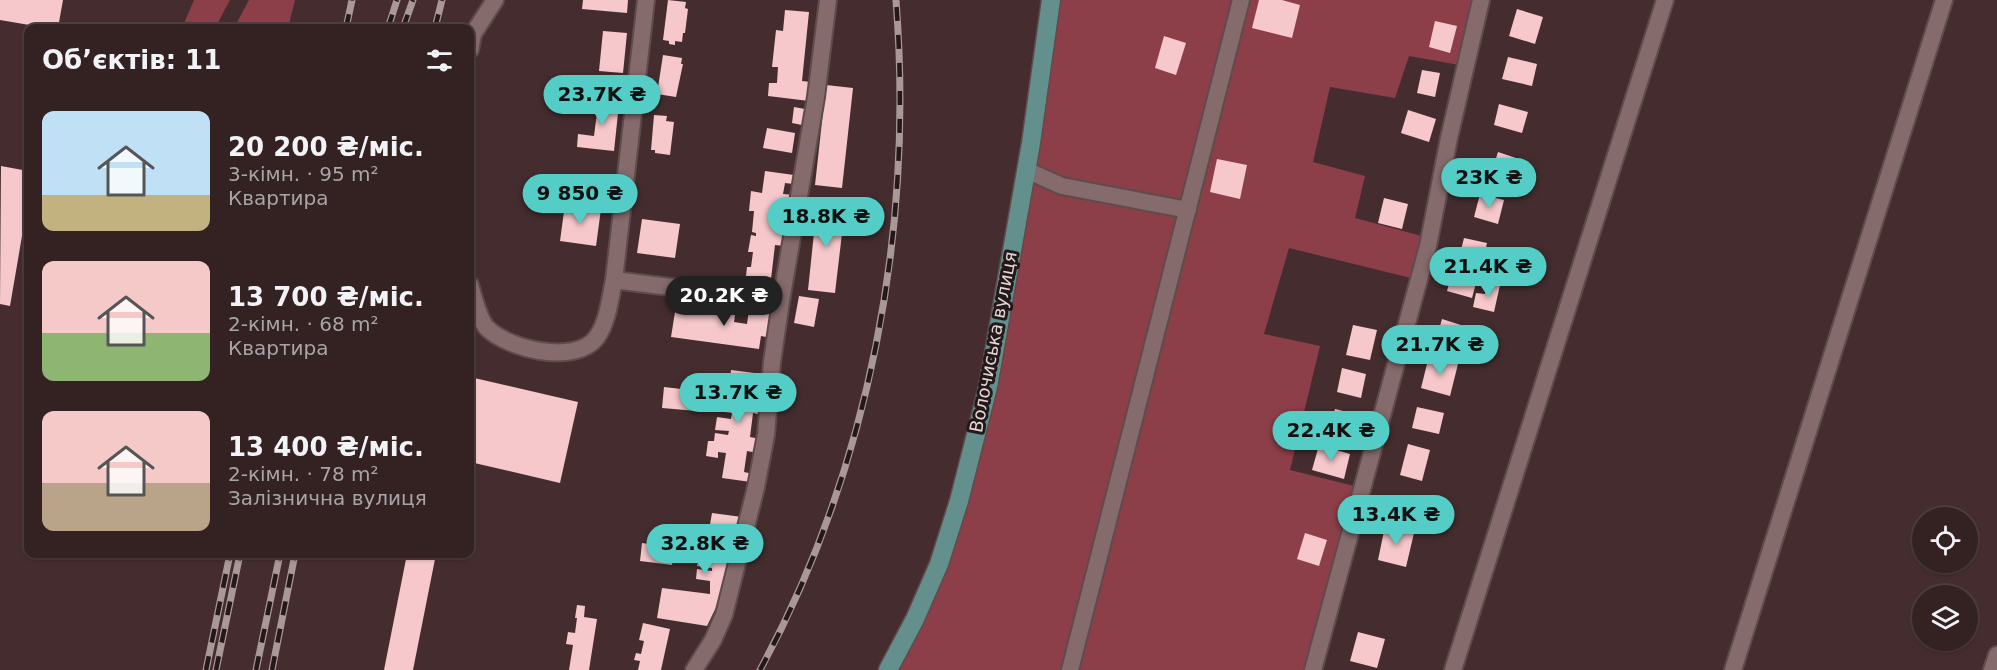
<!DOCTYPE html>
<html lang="uk">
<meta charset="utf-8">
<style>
body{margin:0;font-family:"DejaVu Sans",sans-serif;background:#3f2f30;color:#f1f3f6;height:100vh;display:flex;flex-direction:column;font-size:22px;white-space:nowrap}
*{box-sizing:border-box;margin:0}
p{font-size:20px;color:#a9a4a6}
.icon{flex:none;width:33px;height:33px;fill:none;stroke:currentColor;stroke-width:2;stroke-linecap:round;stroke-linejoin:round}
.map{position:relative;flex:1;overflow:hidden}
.drawer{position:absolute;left:24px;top:24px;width:450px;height:534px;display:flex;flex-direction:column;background:#342223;border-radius:12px;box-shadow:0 2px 4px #0004,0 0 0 2px #4e3f41}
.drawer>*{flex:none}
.controls{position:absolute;left:1912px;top:507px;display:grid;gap:12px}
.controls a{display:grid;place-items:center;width:66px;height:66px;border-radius:50%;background:#342223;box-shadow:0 2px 4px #0004,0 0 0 2px #4e3f41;font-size:30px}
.price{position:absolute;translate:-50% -51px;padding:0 14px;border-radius:21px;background:#54cdc6;color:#111;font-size:20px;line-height:39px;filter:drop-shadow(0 2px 3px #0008)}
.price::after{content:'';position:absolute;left:50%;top:36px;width:18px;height:14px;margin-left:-9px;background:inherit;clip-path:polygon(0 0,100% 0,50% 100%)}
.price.selected{background:#222;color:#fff}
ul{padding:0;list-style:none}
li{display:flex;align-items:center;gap:18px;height:150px;padding:0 18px}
li span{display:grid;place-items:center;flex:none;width:168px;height:120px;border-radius:12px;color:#555}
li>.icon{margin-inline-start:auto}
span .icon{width:72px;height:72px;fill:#fffc;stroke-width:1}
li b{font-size:26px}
h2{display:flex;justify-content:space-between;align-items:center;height:72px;padding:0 18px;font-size:26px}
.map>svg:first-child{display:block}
.green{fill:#8d3f49}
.building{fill:#f6c8cb}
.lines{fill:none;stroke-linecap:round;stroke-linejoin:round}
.minor-casing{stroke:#5f4b4c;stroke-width:20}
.major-casing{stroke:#5f4b4c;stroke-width:21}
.minor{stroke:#866b6c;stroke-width:16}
.major{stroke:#638f8c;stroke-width:18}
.rail-casing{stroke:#aa9798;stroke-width:7}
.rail{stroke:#24191a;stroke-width:4.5;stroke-dasharray:14;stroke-linecap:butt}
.labels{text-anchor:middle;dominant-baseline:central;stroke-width:6;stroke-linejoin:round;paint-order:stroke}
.street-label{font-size:18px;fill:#e5d5d5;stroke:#24191a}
</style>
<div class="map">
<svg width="1997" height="670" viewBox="0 0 1997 670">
<rect width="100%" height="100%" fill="#452d2f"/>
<path class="green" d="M194,0H230L215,28H182Z
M249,0H295L288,28H234Z
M1051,0H1481L1465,66L1409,56L1395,98L1330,87L1313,162L1365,176L1355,218L1429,238L1419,280L1289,248L1264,334L1320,346L1290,470L1362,488L1313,670H888L959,501Z"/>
<path class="building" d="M0,0H63L58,28H47L0,20Z
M583,0H628L627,13L582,9Z
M668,0L686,2L685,8L688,9L685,33H683L682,42L675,41V45L669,44V41L663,40Z
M1259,0H1282L1300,5L1292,38L1252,28Z
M1517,9L1543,17L1535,44L1509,36Z
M785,10L809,12L802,81L811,82L809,101L768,96L769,83H777L778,67H772L776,30L783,31Z
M1435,21L1457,26L1450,53L1429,47Z
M603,31L627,33L623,73L599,71Z
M1164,36L1186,43L1176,75L1155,68Z
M663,55L682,58L681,64H683L676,97L657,94Z
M1508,57L1537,64L1532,86L1502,79Z
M1422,70L1440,73L1435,97L1417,93Z
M826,85L853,88L842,188L815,185Z
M595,93L611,95L610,103L619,104L614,151L577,147L578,134L594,136L598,105L593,104Z
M1499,104L1528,112L1522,133L1494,125Z
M794,107L805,109L802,125L792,123Z
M1408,110L1436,119L1429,142L1401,133Z
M654,115L667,116L666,121L674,122L670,155L655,153V150H651Z
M767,128L795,133L792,153L763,148Z
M1498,152L1519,159L1512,183L1490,177Z
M1217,159L1247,165L1240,199L1210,192Z
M1,166L28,171V201L10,306L0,304Z
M765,171L794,175L793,184L785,183L783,194L794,195L792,207L781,206L778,233L785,234L784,246L775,245L771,279L746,276L747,267H751L753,252H748L751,235L756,236V233L752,232L754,211H749L751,191L762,193Z
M1480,194L1504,200L1498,224L1474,217Z
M1384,198L1408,204L1402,229L1378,223Z
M565,204L601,209L596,246L560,241Z
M817,204L845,208L835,293L808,290Z
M642,219L680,224L675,258L637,253Z
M1464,238L1487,243L1482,267L1458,262Z
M1454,266L1479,272L1472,298L1447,291Z
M1487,282L1500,285L1494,312L1473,307L1476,293L1485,294Z
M799,296L819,299L814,327L794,323Z
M703,303L736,308L734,322L747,324L749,310L776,314L773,338L761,336L759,349L671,337L675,312L701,315Z
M1442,319L1464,326L1463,330L1489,338L1485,351L1459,343L1457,347L1436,340Z
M1353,325L1377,330L1370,360L1346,355Z
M1429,356L1458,364L1450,396L1421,388Z
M1342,368L1366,374L1361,398L1337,392Z
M731,370L769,375L762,387L760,399L754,398L753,402L764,403L762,415L753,413L750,437L760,439L758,453L747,451L744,472L753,474L751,482L722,478L726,453L718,452V458L706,456L708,441H714L715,433L728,435L729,431L715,430L717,417L731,419L732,413L717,411L719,402H724L725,393L734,394V388L729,387Z
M470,377L578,402L560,483L470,462Z
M664,387L699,391L697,411L662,408Z
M1417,407L1444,413L1439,434L1412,428Z
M1335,409L1359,415L1353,439L1328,433Z
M1408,444L1430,450L1422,481L1400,475Z
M1319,445L1350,454L1344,479L1312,470Z
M1394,496L1417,504L1412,521L1389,514Z
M712,513L742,517L740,533L736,532L729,590L722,595L707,626L657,618L662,588L710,594V581L696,579L697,569L712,571V568L697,566L699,554L715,557V553L699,551L700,542H698L699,532L717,535L718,532L709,530Z
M1385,526L1414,533L1406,567L1378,560Z
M1305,533L1327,540L1319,566L1297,559Z
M642,543L674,548L672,565L640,561Z
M407,554H436L413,670H384Z
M577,605L585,606L584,617L597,619L589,670H569L573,645L566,644L568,632L575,633L577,618H575Z
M643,623L670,629L661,670H638L640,661L634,660L636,653L641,654L644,641L639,640Z
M1358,632L1385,639L1377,668L1350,661Z"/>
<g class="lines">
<defs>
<path id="minor" d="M470,50L473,34L495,0
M1026,170L1062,186L1188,210
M614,280L781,301
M470,285C473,296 480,321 487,328C508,349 576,366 597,337C608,321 610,299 614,280L646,0
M694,670L713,640L724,615L756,487L766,435L772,362L781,301L816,97L828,0
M1070,670L1241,0
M1313,670L1428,246L1449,138L1481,0
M1453,670L1665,0
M1733,670L1944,0
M1992,670L1997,655"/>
<path id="major" d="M888,670L915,619L939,564L959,501L988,387L1031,143L1051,0"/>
</defs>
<use href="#minor" class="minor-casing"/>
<use href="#major" class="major-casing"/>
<use href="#minor" class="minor"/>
<use href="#major" class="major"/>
<defs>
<path id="rail" d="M346,28L352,0
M388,28L397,0
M403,28L413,0
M435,28L442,0
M206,670L230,554
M216,670L240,554
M256,670L280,554
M272,670L295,554
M760,670C870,467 914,230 896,0"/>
</defs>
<use href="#rail" class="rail-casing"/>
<use href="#rail" class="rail"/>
</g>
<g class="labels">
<g class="street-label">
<text transform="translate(993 342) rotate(-79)">Волочиська вулиця</text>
</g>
</g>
</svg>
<div class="controls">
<a><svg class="icon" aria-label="locate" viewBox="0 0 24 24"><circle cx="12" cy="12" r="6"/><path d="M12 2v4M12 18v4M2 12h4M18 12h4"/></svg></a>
<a><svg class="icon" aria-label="layers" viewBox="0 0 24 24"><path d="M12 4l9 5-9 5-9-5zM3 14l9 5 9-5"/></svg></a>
</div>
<b class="price" style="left:602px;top:126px">23.7K ₴</b>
<b class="price" style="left:1489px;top:209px">23K ₴</b>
<b class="price" style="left:580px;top:225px">9 850 ₴</b>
<b class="price" style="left:826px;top:248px">18.8K ₴</b>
<b class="price" style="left:1488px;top:298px">21.4K ₴</b>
<b class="price selected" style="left:724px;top:327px">20.2K ₴</b>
<b class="price" style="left:1440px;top:376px">21.7K ₴</b>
<b class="price" style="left:738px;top:424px">13.7K ₴</b>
<b class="price" style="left:1331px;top:462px">22.4K ₴</b>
<b class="price" style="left:1396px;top:546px">13.4K ₴</b>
<b class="price" style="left:705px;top:575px">32.8K ₴</b>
<section class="drawer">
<h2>Об’єктів: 11<svg class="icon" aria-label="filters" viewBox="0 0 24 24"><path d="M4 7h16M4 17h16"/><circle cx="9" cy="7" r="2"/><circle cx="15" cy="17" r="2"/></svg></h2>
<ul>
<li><span style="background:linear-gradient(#bfe0f5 70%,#c2b280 0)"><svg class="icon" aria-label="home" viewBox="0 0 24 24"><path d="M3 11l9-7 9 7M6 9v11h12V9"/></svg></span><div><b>20 200 ₴/міс.</b><p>3-кімн. · 95 m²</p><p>Квартира</p></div></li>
<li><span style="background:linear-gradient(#f6c9c9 60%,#8fb573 0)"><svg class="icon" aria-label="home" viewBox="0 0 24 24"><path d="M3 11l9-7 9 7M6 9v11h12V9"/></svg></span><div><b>13 700 ₴/міс.</b><p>2-кімн. · 68 m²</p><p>Квартира</p></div></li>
<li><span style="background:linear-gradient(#f6c9c9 60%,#b9a48a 0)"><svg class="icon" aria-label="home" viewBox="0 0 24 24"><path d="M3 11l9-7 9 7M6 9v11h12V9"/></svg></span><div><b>13 400 ₴/міс.</b><p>2-кімн. · 78 m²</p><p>Залізнична вулиця</p></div></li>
</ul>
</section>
</div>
